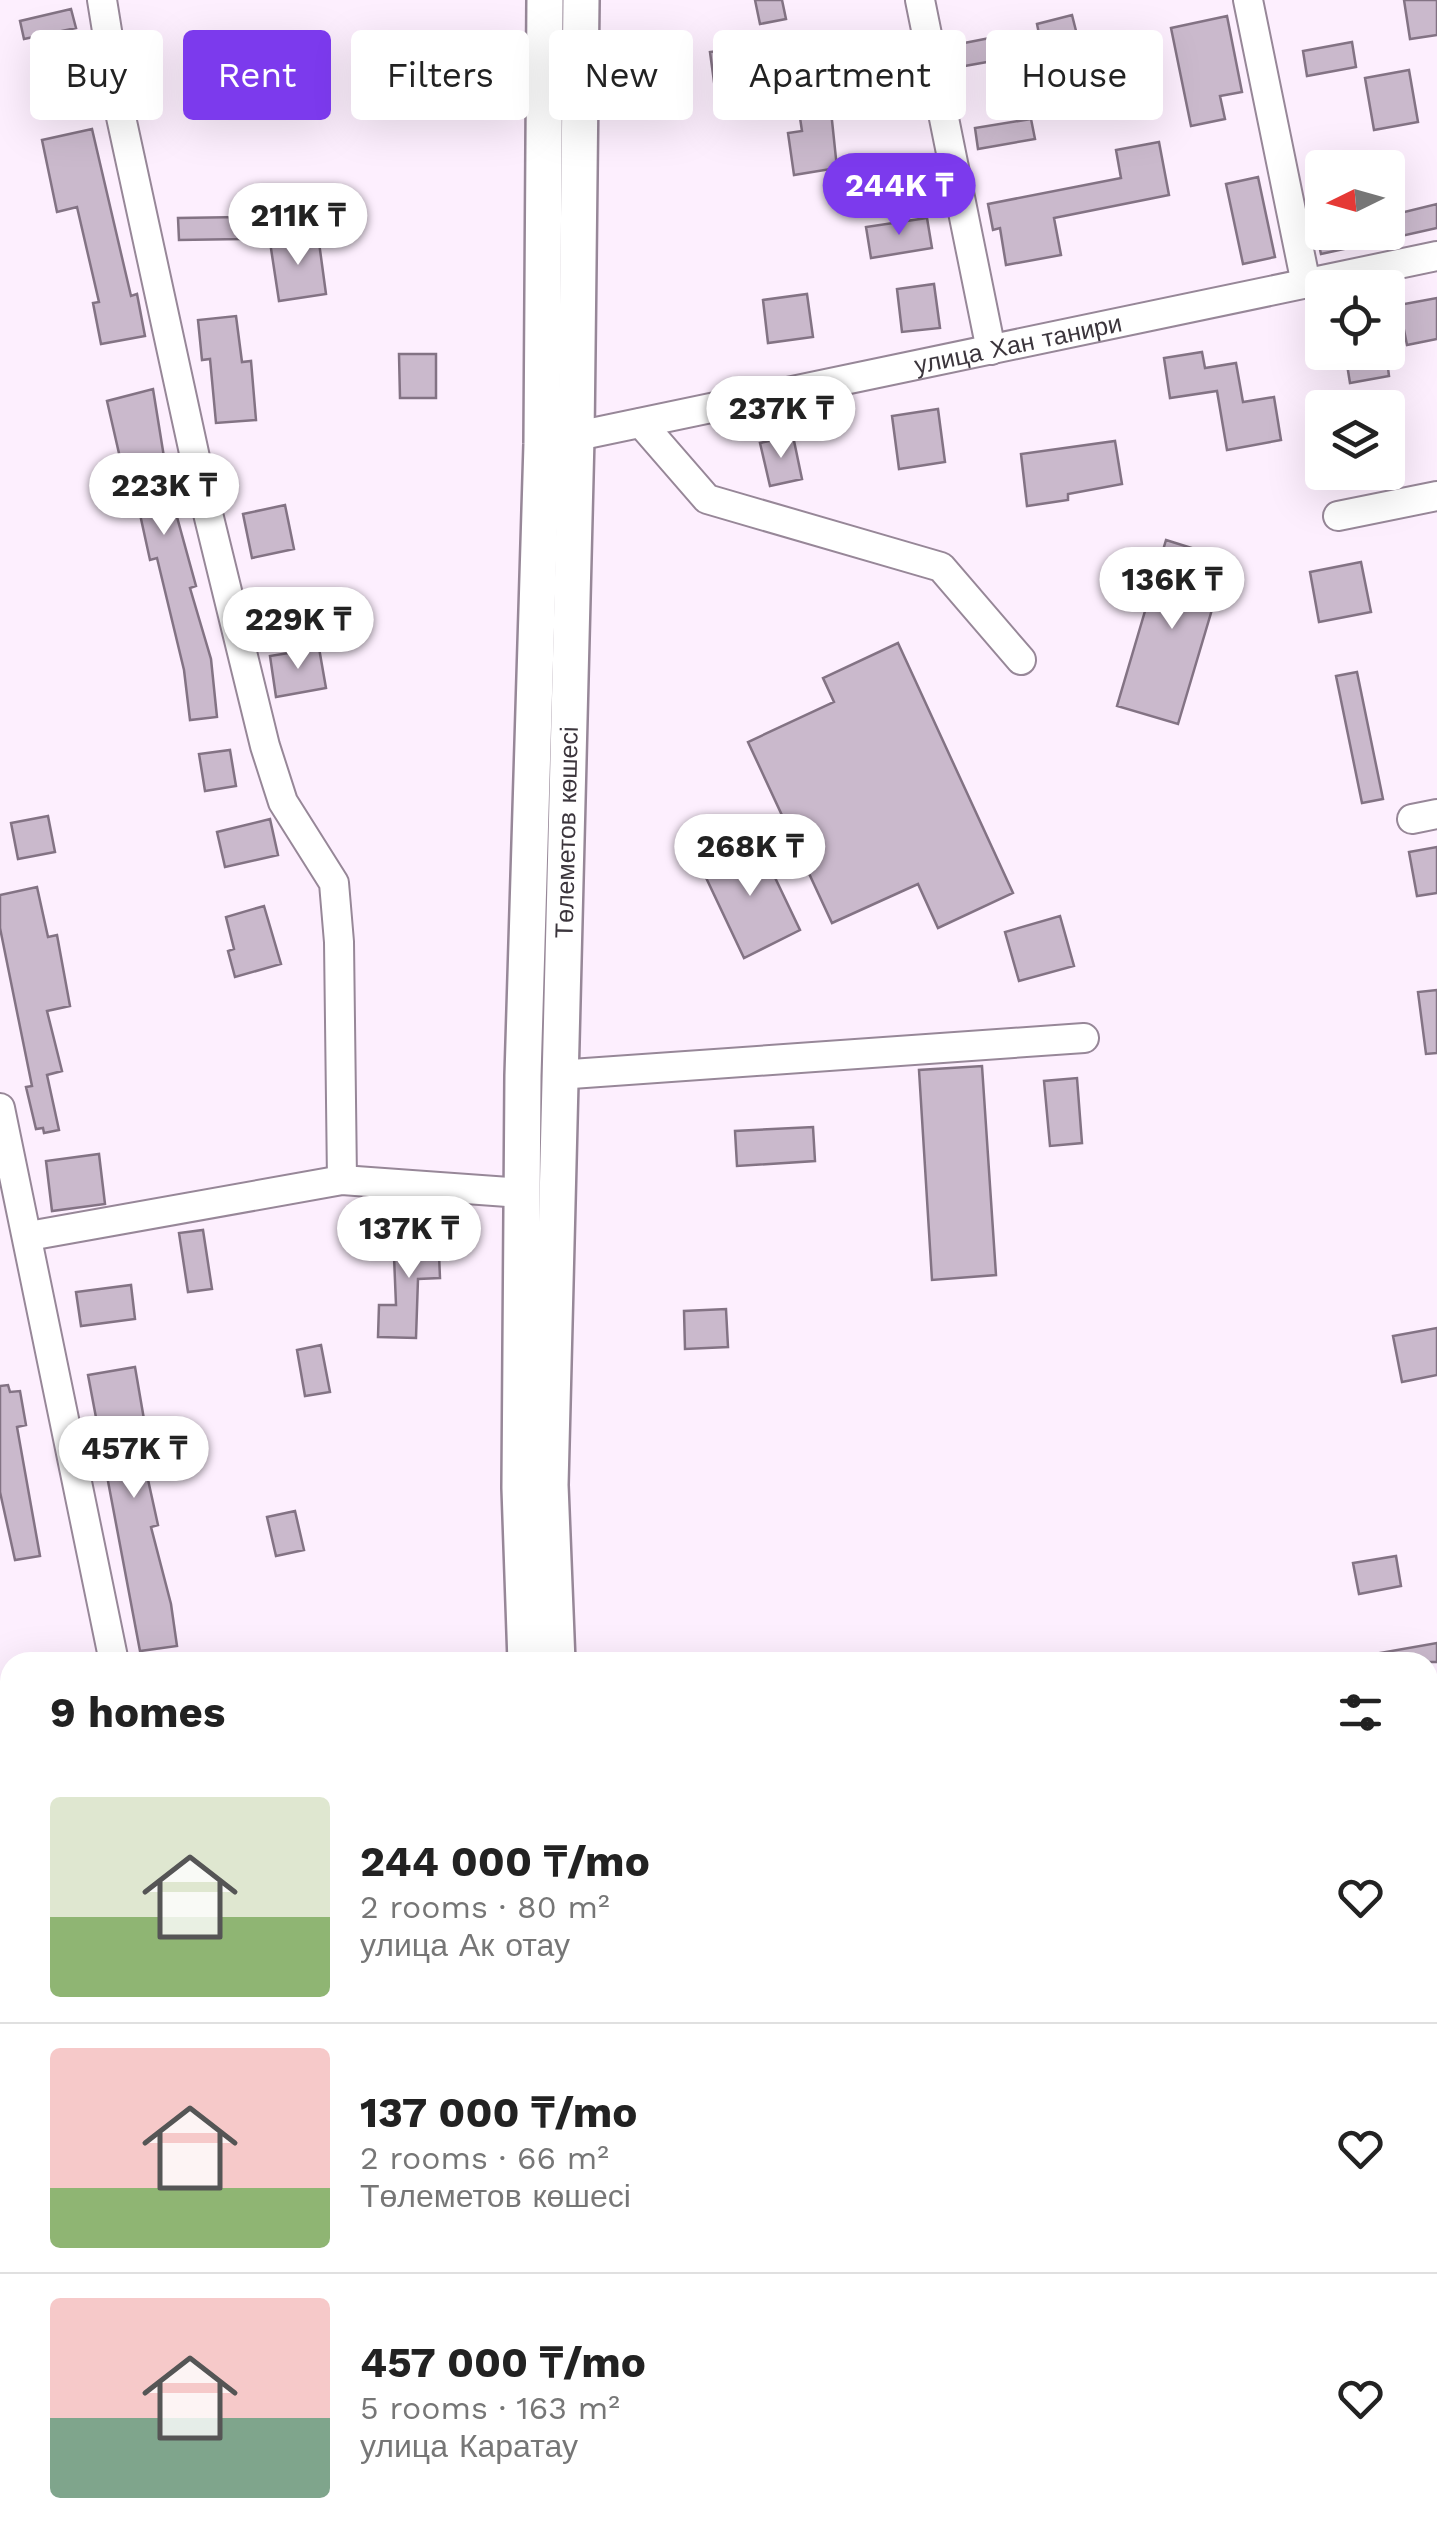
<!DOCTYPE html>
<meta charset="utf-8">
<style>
body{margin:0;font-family:"Work Sans",sans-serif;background:#f6f6f6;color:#222;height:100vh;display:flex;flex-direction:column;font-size:38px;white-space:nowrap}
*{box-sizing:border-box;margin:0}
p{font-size:32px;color:#767676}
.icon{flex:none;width:55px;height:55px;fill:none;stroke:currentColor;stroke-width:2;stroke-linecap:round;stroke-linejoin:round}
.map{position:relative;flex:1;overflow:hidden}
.details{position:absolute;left:0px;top:1652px;width:1438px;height:892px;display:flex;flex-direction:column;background:#fff;border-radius:30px 30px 0 0;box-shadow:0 10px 40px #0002}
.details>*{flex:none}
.guide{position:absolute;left:30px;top:30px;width:1378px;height:90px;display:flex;gap:20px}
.needle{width:65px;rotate:265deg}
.tools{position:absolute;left:1305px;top:150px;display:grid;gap:20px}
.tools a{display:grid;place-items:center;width:100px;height:100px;border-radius:10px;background:#fff;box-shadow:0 10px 40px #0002;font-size:50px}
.price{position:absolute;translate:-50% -85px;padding:0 22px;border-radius:35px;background:#fff;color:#222;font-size:32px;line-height:65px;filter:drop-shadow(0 2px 5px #0008)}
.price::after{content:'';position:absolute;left:50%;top:60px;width:30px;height:22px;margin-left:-15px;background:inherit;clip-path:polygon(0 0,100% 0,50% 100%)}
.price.selected{background:#7c3aed;color:#fff}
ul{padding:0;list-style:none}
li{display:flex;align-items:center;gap:30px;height:250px;padding:0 50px}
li+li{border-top:2px solid #e0e0e0}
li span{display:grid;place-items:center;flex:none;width:280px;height:200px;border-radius:10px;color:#555}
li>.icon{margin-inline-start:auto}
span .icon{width:120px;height:120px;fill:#fffc;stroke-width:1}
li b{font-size:42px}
h2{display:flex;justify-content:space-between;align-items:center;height:120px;padding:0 50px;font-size:42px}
.pill{padding:0 35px;border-radius:10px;background:#fff;box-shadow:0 10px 40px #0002;font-size:35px;line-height:90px}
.pill.selected{background:#7c3aed;color:#fff}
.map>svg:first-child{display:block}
.building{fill:#cab9cc;stroke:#837384;stroke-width:2.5}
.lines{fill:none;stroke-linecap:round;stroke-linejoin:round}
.minor-casing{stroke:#978798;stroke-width:32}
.major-casing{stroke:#978798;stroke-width:40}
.minor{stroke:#fff;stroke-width:28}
.major{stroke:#fff;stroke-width:35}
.labels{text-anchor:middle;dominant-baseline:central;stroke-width:10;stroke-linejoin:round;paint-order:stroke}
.street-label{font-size:25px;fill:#3b353c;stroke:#fff}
</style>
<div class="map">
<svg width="1437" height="2544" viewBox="0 0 1437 2544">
<rect width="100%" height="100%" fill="#fdeffe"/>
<path class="building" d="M755,0H782L786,19L760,24Z
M1404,0H1437V35L1410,39Z
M71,9L76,28L24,39L20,21Z
M1072,15L1095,106L1055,114L1037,24Z
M1227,16L1242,92L1220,96L1225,119L1191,126L1171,28Z
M1000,36L1004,59L959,67L954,45Z
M1352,42L1356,67L1307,76L1303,51Z
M749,47L756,98L717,104L710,52Z
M1409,70L1418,122L1374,130L1365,78Z
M827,73L837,168L794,175L788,133L802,131L794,78Z
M1031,119L1035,139L978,149L975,128Z
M92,129L131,296L137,294L145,336L101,344L93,303L99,302L77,207L57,212L42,140Z
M1159,142L1169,195L1054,218L1061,255L1006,265L1000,228L993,230L988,204L1121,178L1116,150Z
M1258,177L1275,257L1243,264L1226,184Z
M1437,204V228L1388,239V216Z
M241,217L242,239L179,240L178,218Z
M927,218L932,248L871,258L866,227Z
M1316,232H1384L1385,240L1321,254Z
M318,235L326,294L279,301L270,242Z
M934,284L940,328L902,332L897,289Z
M807,294L813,337L768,343L763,300Z
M1437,298V339L1407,345L1399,305Z
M236,316L242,362L251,361L256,420L216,423L210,359L202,360L198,320Z
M1202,352L1205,368L1236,363L1243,402L1274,397L1281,440L1227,450L1217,391L1170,398L1164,358Z
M1345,352H1386L1389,376L1350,383Z
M399,354H436V398H400Z
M153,389L169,488L196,586L190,588L211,659L217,717L190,720L184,670L157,558L150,560L136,496L129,497L107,401Z
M938,409L945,462L899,469L892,416Z
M793,436L802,479L770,486L760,443Z
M1115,441L1122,484L1068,494V500L1027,506L1021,454Z
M285,505L294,549L252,558L243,514Z
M1166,540L1227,559L1178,724L1117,706Z
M1361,562L1371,612L1319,622L1310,572Z
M898,643L1013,893L938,928L918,884L832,923L748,742L834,702L823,678Z
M319,648L326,688L276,697L270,656Z
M1357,672L1383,799L1362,803L1336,676Z
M230,750L236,786L205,791L199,754Z
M48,816L55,852L18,859L11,823Z
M270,819L278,855L225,867L217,832Z
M757,840L800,930L744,958L701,867Z
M1437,847V893L1417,896L1409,852Z
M37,887L48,937L57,935L70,1006L47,1011L62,1071L47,1075L59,1130L44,1133L43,1128L36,1129L26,1087L32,1086L0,928V895Z
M264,906L281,964L235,977L228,951L234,949L226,917Z
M1060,916L1074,966L1019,981L1005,932Z
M1437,990V1053L1426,1054L1418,992Z
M982,1066L996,1275L932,1280L919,1070Z
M1077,1078L1082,1143L1050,1146L1044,1081Z
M813,1127L815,1161L737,1166L735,1131Z
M99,1154L105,1204L52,1211L46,1161Z
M203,1230L212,1289L188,1292L179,1233Z
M438,1230L440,1278L418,1279L416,1338L378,1337L379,1305H396L393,1232Z
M131,1285L135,1319L81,1326L76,1292Z
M726,1309L728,1347L685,1349L684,1311Z
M1437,1328V1375L1402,1382L1393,1336Z
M321,1345L330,1392L305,1396L297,1350Z
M135,1367L146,1431L153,1430L159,1463L145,1466L158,1525L151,1527L171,1604L177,1646L140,1651L88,1375Z
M8,1385L10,1392L20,1391L26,1425L17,1427L40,1556L15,1560L0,1492V1386Z
M295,1511L304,1550L276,1556L267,1517Z
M1396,1556L1401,1586L1359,1594L1353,1563Z
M1437,1643V1662H1381L1380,1653Z"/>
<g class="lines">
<defs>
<g id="minor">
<path d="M102,0L121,117L201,485L265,746L283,802L334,883L339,942L342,1180"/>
<path d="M920,0L991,350"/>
<path d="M1248,0L1306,284"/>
<path d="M641,423L707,499L941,567L1021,660"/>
<path id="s1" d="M558,440L1437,256"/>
<path d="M1338,516L1437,496"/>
<path d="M1412,819L1437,814"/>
<path d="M557,1075L1084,1038"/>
<path d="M0,1108L114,1662"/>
<path d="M29,1236L342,1180L522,1193"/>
<path d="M1428,1762L1437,1764"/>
<path d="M0,2186L10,2187"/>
<path d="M285,2535L286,2544"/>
<path d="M495,2535L496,2544"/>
<path d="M1082,2535L1083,2544"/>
<path d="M1181,2535L1201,2544"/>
</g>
<g id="major">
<path d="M526,1662L520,1488L523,1076L542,444L545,0"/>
<path id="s2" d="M557,1662L550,1485L576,437L581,0"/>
<path d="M630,2535L632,2544"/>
<path d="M660,2535L662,2544"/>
</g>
</defs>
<use href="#minor" class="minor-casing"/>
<use href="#major" class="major-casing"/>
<use href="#minor" class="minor"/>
<use href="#major" class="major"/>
</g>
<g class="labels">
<g class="street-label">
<text stroke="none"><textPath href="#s1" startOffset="470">улица Хан танири</textPath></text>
<text stroke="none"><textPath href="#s2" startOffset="830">Төлеметов көшесі</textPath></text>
</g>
</g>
</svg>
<div class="tools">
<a><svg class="needle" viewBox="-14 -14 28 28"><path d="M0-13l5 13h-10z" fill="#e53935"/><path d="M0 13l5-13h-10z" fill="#767676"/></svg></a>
<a><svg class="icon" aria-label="locate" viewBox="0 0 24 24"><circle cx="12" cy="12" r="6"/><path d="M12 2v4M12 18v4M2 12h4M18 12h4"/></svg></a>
<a><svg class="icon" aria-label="layers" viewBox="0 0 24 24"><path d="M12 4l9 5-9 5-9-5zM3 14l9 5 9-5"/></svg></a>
</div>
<b class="price selected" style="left:899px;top:238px">244K ₸</b>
<b class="price" style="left:298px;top:268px">211K ₸</b>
<b class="price" style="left:781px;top:461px">237K ₸</b>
<b class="price" style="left:164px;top:538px">223K ₸</b>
<b class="price" style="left:1172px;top:632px">136K ₸</b>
<b class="price" style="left:298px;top:672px">229K ₸</b>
<b class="price" style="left:750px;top:899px">268K ₸</b>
<b class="price" style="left:409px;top:1281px">137K ₸</b>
<b class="price" style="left:134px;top:1501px">457K ₸</b>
<div class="guide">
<a class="pill">Buy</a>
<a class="pill selected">Rent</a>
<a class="pill">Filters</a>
<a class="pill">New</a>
<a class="pill">Apartment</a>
<a class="pill">House</a>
</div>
<section class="details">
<h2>9 homes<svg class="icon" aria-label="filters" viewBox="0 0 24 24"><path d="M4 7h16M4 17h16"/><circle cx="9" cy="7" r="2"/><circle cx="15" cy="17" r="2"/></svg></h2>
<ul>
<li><span style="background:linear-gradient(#dfe7d0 60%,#8fb573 0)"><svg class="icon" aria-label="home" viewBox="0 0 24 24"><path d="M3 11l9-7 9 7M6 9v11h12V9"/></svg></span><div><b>244 000 ₸/mo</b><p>2 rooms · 80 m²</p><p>улица Ак отау</p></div><svg class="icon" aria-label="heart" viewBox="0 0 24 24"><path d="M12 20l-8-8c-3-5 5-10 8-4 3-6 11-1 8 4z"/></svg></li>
<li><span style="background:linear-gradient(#f6c9c9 70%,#8fb573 0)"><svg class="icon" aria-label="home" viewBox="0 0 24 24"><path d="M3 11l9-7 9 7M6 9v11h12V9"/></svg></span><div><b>137 000 ₸/mo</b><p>2 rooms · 66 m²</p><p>Төлеметов көшесі</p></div><svg class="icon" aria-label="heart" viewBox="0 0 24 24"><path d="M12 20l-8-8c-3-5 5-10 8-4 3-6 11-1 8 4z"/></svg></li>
<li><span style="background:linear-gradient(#f6c9c9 60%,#7fa58c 0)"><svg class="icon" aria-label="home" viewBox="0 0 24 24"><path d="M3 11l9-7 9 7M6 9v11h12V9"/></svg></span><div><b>457 000 ₸/mo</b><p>5 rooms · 163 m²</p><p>улица Каратау</p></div><svg class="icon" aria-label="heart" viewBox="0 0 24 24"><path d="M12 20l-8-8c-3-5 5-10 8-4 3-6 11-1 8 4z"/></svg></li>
</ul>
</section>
</div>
